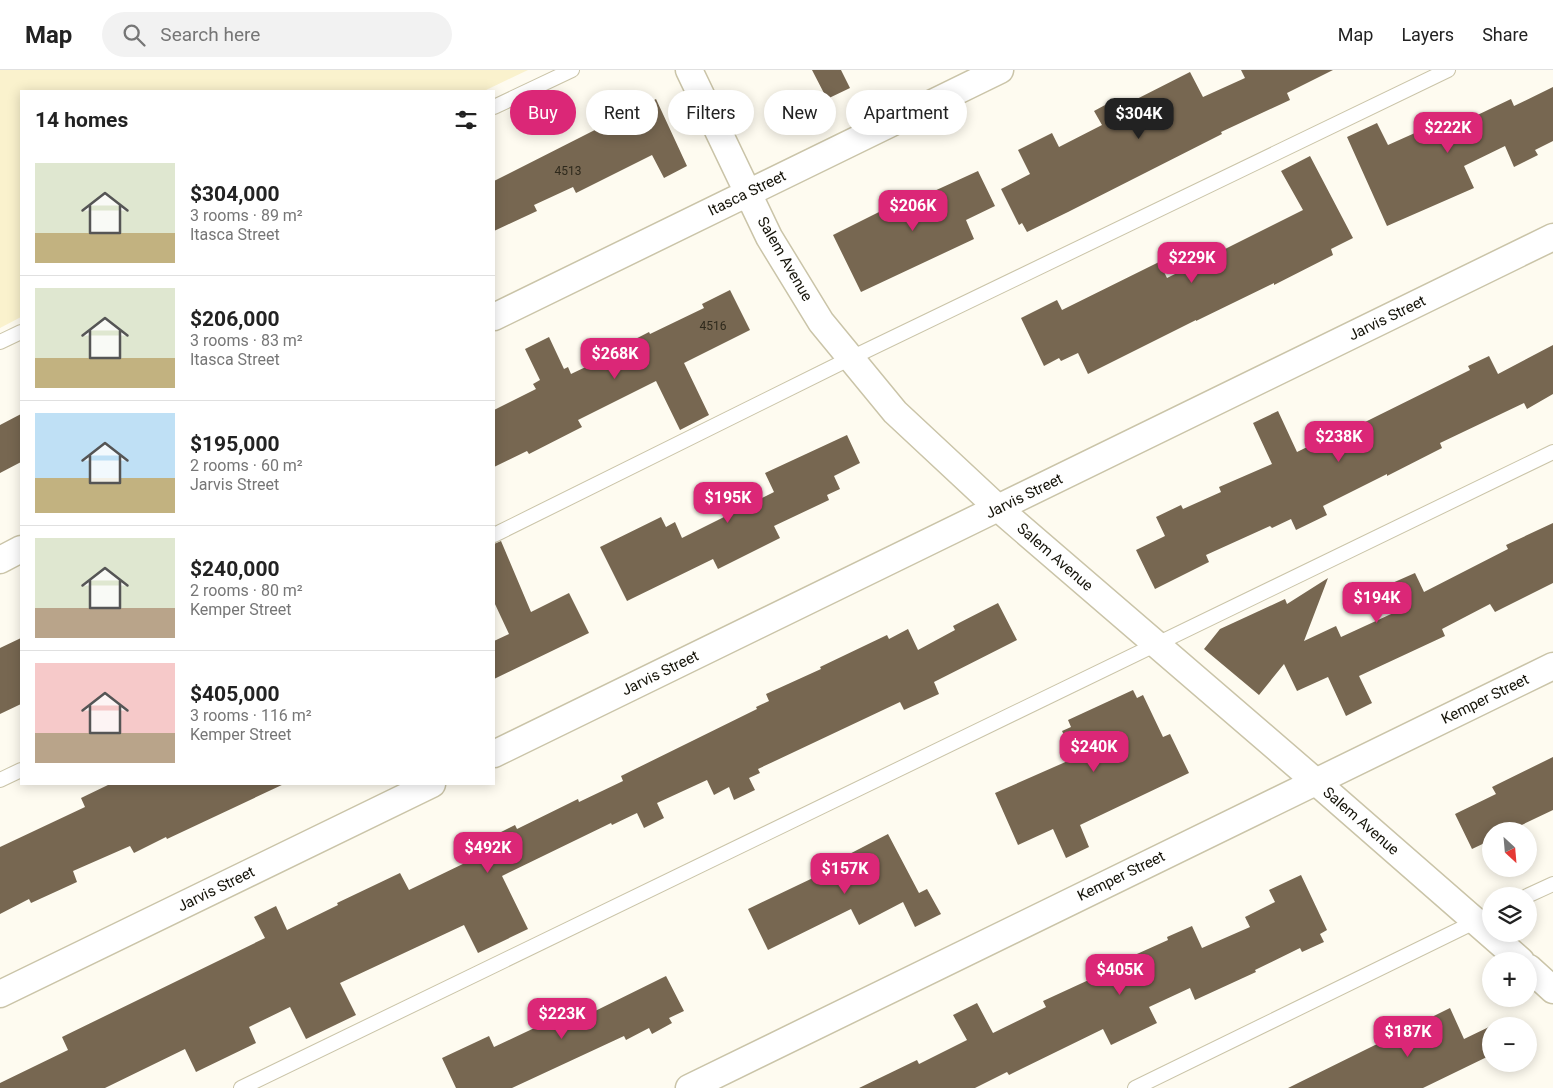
<!DOCTYPE html>
<meta charset="utf-8">
<style>
body{margin:0;font-family:Roboto,sans-serif;background:#f2f2f2;color:#222;height:100vh;display:flex;flex-direction:column;font-size:19px;white-space:nowrap}
*{box-sizing:border-box;margin:0}
p{font-size:16px;color:#767676}
.icon{flex:none;width:28px;height:28px;fill:none;stroke:currentColor;stroke-width:2;stroke-linecap:round;stroke-linejoin:round}
.map{position:relative;flex:1;overflow:hidden}
.sheet{position:absolute;left:20px;top:20px;width:475px;height:695px;display:flex;flex-direction:column;background:#fff;border-radius:0px;box-shadow:0 2px 12px #0003}
.sheet>*{flex:none}
.banner{position:absolute;left:510px;top:20px;width:475px;height:45px;display:flex;gap:10px}
.needle{width:32px;rotate:154deg}
.fabs{position:absolute;left:1482px;top:752px;display:grid;gap:10px}
.fabs a{display:grid;place-items:center;width:55px;height:55px;border-radius:50%;background:#fff;box-shadow:0 2px 12px #0003;font-size:25px}
.price{position:absolute;translate:-50% -42px;padding:0 11px;border-radius:10px;background:#db2777;color:#fff;font-size:16px;line-height:32px;filter:drop-shadow(0 1px 2px #0008)}
.price::after{content:'';position:absolute;left:50%;top:30px;width:15px;height:11px;margin-left:-8px;background:inherit;clip-path:polygon(0 0,100% 0,50% 100%)}
.price.selected{background:#222;color:#fff}
ul{padding:0;list-style:none}
li{display:flex;align-items:center;gap:15px;height:125px;padding:0 15px}
li+li{border-top:1px solid #e0e0e0}
li span{display:grid;place-items:center;flex:none;width:140px;height:100px;border-radius:0px;color:#555}
li>.icon{margin-inline-start:auto}
span .icon{width:60px;height:60px;fill:#fffc;stroke-width:1}
li b{font-size:21px}
h2{display:flex;justify-content:space-between;align-items:center;height:60px;padding:0 15px;font-size:21px}
.pill{padding:0 18px;border-radius:22px;background:#fff;box-shadow:0 2px 12px #0003;font-size:18px;line-height:45px}
.pill.selected{background:#db2777;color:#fff}
header{display:flex;align-items:center;gap:30px;box-sizing:border-box;height:70px;padding:0 25px;background:#fff;border-bottom:1px solid #e0e0e0}
header strong{font-size:24px}
nav{display:flex;gap:28px;margin-inline-start:auto;font-size:18px}
.search{width:350px;height:45px;background:#f2f2f2;display:flex;align-items:center;gap:12px;box-sizing:border-box;padding:0 18px;border-radius:28px;color:#767676;font-size:19px}
.map>svg:first-child{display:block}
.built{fill:#faf2cd}
.building{fill:#776751}
.lines{fill:none;stroke-linecap:round;stroke-linejoin:round}
.lane-casing{stroke:#cac4a8;stroke-width:16}
.street-casing{stroke:#cac4a8;stroke-width:29}
.lane{stroke:#fff;stroke-width:14}
.street{stroke:#fff;stroke-width:26}
.labels{text-anchor:middle;dominant-baseline:central;stroke-width:4;stroke-linejoin:round;paint-order:stroke}
.number-label{font-size:12px;fill:#2e291c}
.street-label{font-size:15px;fill:#16140a;stroke:#fff}
</style>
<header>
<strong>Map</strong>
<div class="search"><svg class="icon" aria-label="search" viewBox="0 0 24 24"><circle cx="10" cy="10" r="6"/><path d="M15 15l6 6"/></svg>Search here</div>
<nav><a>Map</a><a>Layers</a><a>Share</a></nav>
</header>
<div class="map">
<svg width="1553" height="1018" viewBox="0 0 1553 1018">
<rect width="100%" height="100%" fill="#fefbf0"/>
<path class="built" d="M0,0H528L484,21H21V247L0,258Z"/>
<path class="building" d="M812,0H841L850,18L827,29Z
M1241,0H1333L1287,23L1290,30L1221,62L1222,64L1068,142L1027,162L1022,153L1019,155L1001,119L1030,104L1018,80L1052,63L1059,77L1102,55L1094,41L1118,28L1123,36L1190,2L1203,27L1245,8Z
M1553,17V71L1535,80L1538,85L1514,97L1505,76L1464,96L1474,118L1387,156L1347,67L1377,53L1388,75L1444,50L1448,59L1511,29L1514,36Z
M656,29L687,96L664,108L652,85L576,123L573,117L534,135L537,141L494,161V111Z
M1310,86L1353,168L1331,179L1333,185L1274,215V213L1196,251V250L1088,304L1078,283L1061,291L1059,288L1044,296L1021,248L1057,230L1062,240L1159,192L1167,208L1303,140L1281,101Z
M978,101L995,136L966,150L974,169L861,222L833,165L895,134L897,138Z
M730,220L750,260L684,293L709,345L680,360L656,311L578,350L582,357L529,384L527,381L494,397V340L536,319L533,314L540,310L525,279L549,267L564,299L568,297L571,304L619,281L618,278L649,262L650,264L704,238L702,234Z
M1553,275V324L1527,339L1524,333L1440,373L1442,378L1387,406V404L1323,436L1327,445L1296,460L1291,449L1272,458L1270,456L1206,485L1209,492L1155,519L1136,480L1165,466L1156,447L1181,435L1183,439L1221,422L1219,417L1272,394L1253,353L1278,341L1297,382L1360,351L1361,354L1470,300L1468,296L1489,286L1498,304Z
M21,344V392L0,403V355Z
M847,365L860,393L834,406L840,419L827,425L829,430L774,456L780,468L718,499L713,489L627,531L600,477L661,447L666,457L675,452L682,468L774,422L765,403Z
M1553,453V513L1495,542L1490,534L1442,559L1445,566L1359,606L1372,633L1346,646L1328,607L1297,621L1284,594L1259,625L1204,579L1220,559L1285,529L1287,534L1328,508L1304,571L1336,556L1341,567L1402,539L1390,514L1415,503L1424,522L1508,479L1506,475Z
M501,471L531,542L569,523L589,563L494,609V571L509,564L494,532V474Z
M998,533L1017,570L934,612L939,624L904,640L900,632L758,699L760,703L749,708L755,720L734,730L729,717L714,725L707,710L657,733L664,748L644,758L637,743L612,755L611,753L502,806L528,859L478,883L464,855L340,913L356,945L306,969L290,937L249,957L256,973L196,1002L185,979L105,1018H0V1013L68,980L62,967L265,868L254,847L276,836L287,860L338,835L337,833L400,803L409,820L469,791L466,783L492,770L491,767L515,755L517,759L578,729L579,732L623,711L621,706L757,639L756,637L769,631L766,624L821,599L820,597L887,565L889,569L908,559L918,580L955,560L953,556Z
M21,568V634L0,644V578Z
M1133,620L1137,628L1143,625L1163,667L1170,664L1189,703L1080,755L1089,777L1066,788L1053,759L1018,775L995,723L1070,690L1065,681L1071,679L1062,661L1071,657L1068,650Z
M1553,687V740L1509,761H1491V770L1472,779L1455,744L1496,724L1492,717Z
M110,714H284L167,769L166,767L134,783L130,776L73,801L77,812L31,833L29,829L0,844V777L85,737L81,728Z
M888,764L919,823L927,819L941,844L915,857L903,832L859,855L851,839L768,880L748,839L836,797L834,792Z
M1301,805L1327,860L1320,864L1324,872L1302,882L1300,878L1255,900L1256,902L1195,930L1190,918L1149,937L1157,953L1111,975L1103,959L1009,1005L1007,1002L975,1018H859L917,990L919,994L967,970L953,945L977,933L993,963L1046,937L1043,931L1130,891L1128,888L1168,870L1167,867L1192,856L1202,878L1250,857L1245,847L1275,832L1269,820Z
M666,906L684,941L669,948L672,953L652,964L649,958L626,970L624,966L512,1018H456L442,988L489,966L494,977L583,935L587,945Z
M1450,938L1464,969L1491,956V985L1423,1018H1288Z"/>
<g class="lines">
<defs>
<path id="lane" d="M494,37L572,0
M0,272L21,262
M494,465L851,288L1448,0
M0,710L21,700
M1527,826L1553,814
M241,1018L1553,382
M1135,1018L1491,844"/>
<path id="street" d="M689,0L769,167L821,252L895,342L998,438L1315,711L1521,891
M494,247L1000,0
M0,490L21,479
M494,684L1553,167
M1529,898L1553,920
M0,924L432,714
M689,1018L1553,596"/>
</defs>
<use href="#lane" class="lane-casing"/>
<use href="#street" class="street-casing"/>
<use href="#lane" class="lane"/>
<use href="#street" class="street"/>
</g>
<g class="labels">
<g class="number-label">
<text x="568" y="101">4513</text>
<text x="713" y="256">4516</text>
</g>
<g class="street-label">
<text transform="translate(747 123) rotate(-26)">Itasca Street</text>
<text transform="translate(785 189) rotate(60)">Salem Avenue</text>
<text transform="translate(1387 248) rotate(-26)">Jarvis Street</text>
<text transform="translate(1024 426) rotate(-26)">Jarvis Street</text>
<text transform="translate(1055 487) rotate(41)">Salem Avenue</text>
<text transform="translate(660 603) rotate(-26)">Jarvis Street</text>
<text transform="translate(1485 629) rotate(-26)">Kemper Street</text>
<text transform="translate(1361 751) rotate(41)">Salem Avenue</text>
<text transform="translate(1121 806) rotate(-26)">Kemper Street</text>
<text transform="translate(216 819) rotate(-26)">Jarvis Street</text>
</g>
</g>
</svg>
<div class="fabs">
<a><svg class="needle" viewBox="-14 -14 28 28"><path d="M0-13l5 13h-10z" fill="#e53935"/><path d="M0 13l5-13h-10z" fill="#767676"/></svg></a>
<a><svg class="icon" aria-label="layers" viewBox="0 0 24 24"><path d="M12 4l9 5-9 5-9-5zM3 14l9 5 9-5"/></svg></a>
<a>+</a>
<a>−</a>
</div>
<b class="price selected" style="left:1139px;top:70px">$304K</b>
<b class="price" style="left:1448px;top:84px">$222K</b>
<b class="price" style="left:913px;top:162px">$206K</b>
<b class="price" style="left:1192px;top:214px">$229K</b>
<b class="price" style="left:615px;top:310px">$268K</b>
<b class="price" style="left:1339px;top:393px">$238K</b>
<b class="price" style="left:728px;top:454px">$195K</b>
<b class="price" style="left:1377px;top:554px">$194K</b>
<b class="price" style="left:1094px;top:703px">$240K</b>
<b class="price" style="left:488px;top:804px">$492K</b>
<b class="price" style="left:845px;top:825px">$157K</b>
<b class="price" style="left:1120px;top:926px">$405K</b>
<b class="price" style="left:562px;top:970px">$223K</b>
<b class="price" style="left:1408px;top:988px">$187K</b>
<div class="banner">
<a class="pill selected">Buy</a>
<a class="pill">Rent</a>
<a class="pill">Filters</a>
<a class="pill">New</a>
<a class="pill">Apartment</a>
</div>
<section class="sheet">
<h2>14 homes<svg class="icon" aria-label="filters" viewBox="0 0 24 24"><path d="M4 7h16M4 17h16"/><circle cx="9" cy="7" r="2"/><circle cx="15" cy="17" r="2"/></svg></h2>
<ul>
<li><span style="background:linear-gradient(#dfe7d0 70%,#c2b280 0)"><svg class="icon" aria-label="home" viewBox="0 0 24 24"><path d="M3 11l9-7 9 7M6 9v11h12V9"/></svg></span><div><b>$304,000</b><p>3 rooms · 89 m²</p><p>Itasca Street</p></div></li>
<li><span style="background:linear-gradient(#dfe7d0 70%,#c2b280 0)"><svg class="icon" aria-label="home" viewBox="0 0 24 24"><path d="M3 11l9-7 9 7M6 9v11h12V9"/></svg></span><div><b>$206,000</b><p>3 rooms · 83 m²</p><p>Itasca Street</p></div></li>
<li><span style="background:linear-gradient(#bfe0f5 65%,#c2b280 0)"><svg class="icon" aria-label="home" viewBox="0 0 24 24"><path d="M3 11l9-7 9 7M6 9v11h12V9"/></svg></span><div><b>$195,000</b><p>2 rooms · 60 m²</p><p>Jarvis Street</p></div></li>
<li><span style="background:linear-gradient(#dfe7d0 70%,#b9a48a 0)"><svg class="icon" aria-label="home" viewBox="0 0 24 24"><path d="M3 11l9-7 9 7M6 9v11h12V9"/></svg></span><div><b>$240,000</b><p>2 rooms · 80 m²</p><p>Kemper Street</p></div></li>
<li><span style="background:linear-gradient(#f6c9c9 70%,#b9a48a 0)"><svg class="icon" aria-label="home" viewBox="0 0 24 24"><path d="M3 11l9-7 9 7M6 9v11h12V9"/></svg></span><div><b>$405,000</b><p>3 rooms · 116 m²</p><p>Kemper Street</p></div></li>
</ul>
</section>
</div>
